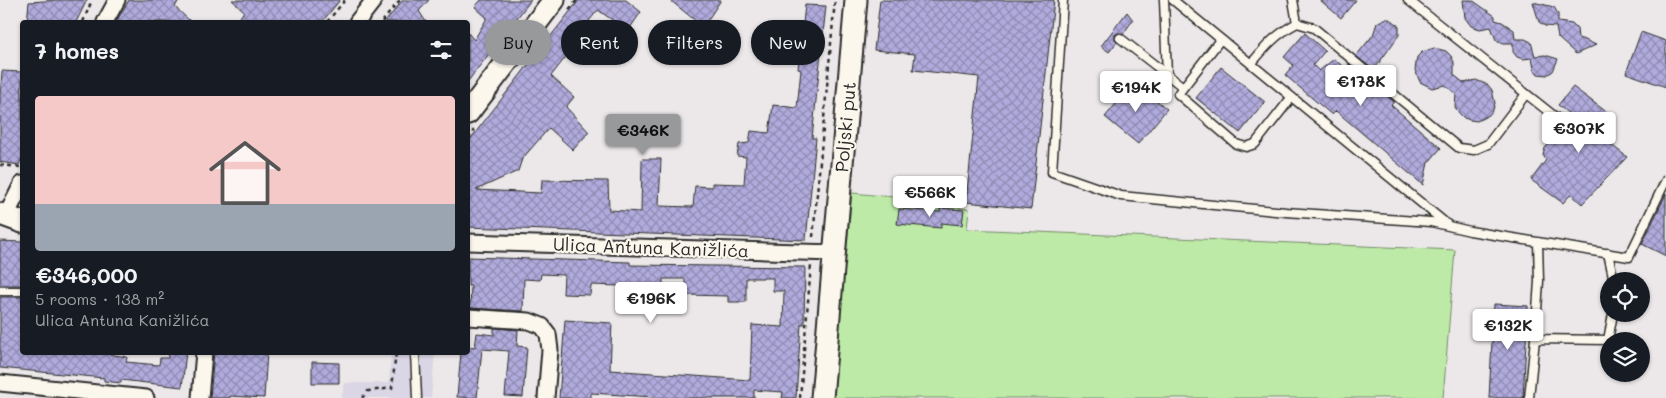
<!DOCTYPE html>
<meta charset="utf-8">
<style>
body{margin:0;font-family:Mali,sans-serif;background:#242831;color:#f1f3f6;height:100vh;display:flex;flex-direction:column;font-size:19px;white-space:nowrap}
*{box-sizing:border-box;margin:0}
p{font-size:16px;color:#9ea1a6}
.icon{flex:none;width:28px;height:28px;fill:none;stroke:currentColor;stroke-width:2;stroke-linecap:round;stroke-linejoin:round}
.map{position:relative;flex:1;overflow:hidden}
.side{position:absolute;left:20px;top:20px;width:450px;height:335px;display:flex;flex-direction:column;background:#171b24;border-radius:5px;box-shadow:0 1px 4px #0004}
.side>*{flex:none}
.top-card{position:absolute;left:485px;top:20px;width:475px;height:45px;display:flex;gap:10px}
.fabs{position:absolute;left:1600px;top:272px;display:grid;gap:10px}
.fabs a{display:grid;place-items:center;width:50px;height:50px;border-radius:50%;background:#171b24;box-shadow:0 1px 4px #0004;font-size:25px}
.price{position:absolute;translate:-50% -42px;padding:0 11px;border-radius:5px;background:#fff;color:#222;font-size:16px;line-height:32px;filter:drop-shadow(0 1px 2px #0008)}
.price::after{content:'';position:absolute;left:50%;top:30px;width:15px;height:11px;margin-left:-8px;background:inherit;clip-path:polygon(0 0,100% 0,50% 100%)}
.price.current{background:#98999b;color:#111}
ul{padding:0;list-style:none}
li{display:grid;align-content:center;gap:10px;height:265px;padding:0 15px}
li+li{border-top:1px solid #363941}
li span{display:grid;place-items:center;height:155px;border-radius:5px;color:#555}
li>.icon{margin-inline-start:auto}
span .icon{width:90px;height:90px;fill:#fffc;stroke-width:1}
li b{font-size:21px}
h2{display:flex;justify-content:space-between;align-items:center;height:60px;padding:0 15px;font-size:21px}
.tag{padding:0 18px;border-radius:22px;background:#171b24;box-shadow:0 1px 4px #0004;font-size:18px;line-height:45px}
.tag.current{background:#98999b;color:#111}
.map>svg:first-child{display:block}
.built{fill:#dad6e5}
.grass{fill:#beeaa7;stroke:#748a69}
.building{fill:url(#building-cross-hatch);stroke:#2b2b2b}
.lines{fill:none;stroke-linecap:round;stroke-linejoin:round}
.lane-casing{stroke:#2b2b2b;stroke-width:11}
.street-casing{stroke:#2b2b2b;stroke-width:19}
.secondary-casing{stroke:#2b2b2b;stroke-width:25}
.path{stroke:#2b2b2b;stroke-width:2.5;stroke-dasharray:4 4;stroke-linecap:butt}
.lane{stroke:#fbf7ec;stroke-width:8}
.street{stroke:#fbf7ec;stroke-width:15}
.secondary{stroke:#fbf7ec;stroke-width:21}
.labels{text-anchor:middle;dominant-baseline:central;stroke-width:4.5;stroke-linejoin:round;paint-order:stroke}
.street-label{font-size:18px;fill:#2b2b2b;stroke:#fbf7ec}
</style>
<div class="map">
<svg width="1666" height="398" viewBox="0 0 1666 398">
<defs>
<pattern id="building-cross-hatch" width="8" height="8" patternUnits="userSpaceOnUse" patternTransform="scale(1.25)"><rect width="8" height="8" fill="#b0abdc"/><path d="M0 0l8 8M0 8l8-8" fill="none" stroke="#8f8bb3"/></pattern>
</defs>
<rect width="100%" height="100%" fill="#ece8e9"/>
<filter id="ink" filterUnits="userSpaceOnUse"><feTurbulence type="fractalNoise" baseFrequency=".02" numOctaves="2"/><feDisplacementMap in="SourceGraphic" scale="10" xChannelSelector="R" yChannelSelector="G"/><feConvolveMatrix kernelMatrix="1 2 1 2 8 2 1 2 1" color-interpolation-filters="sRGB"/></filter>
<g filter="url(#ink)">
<path class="built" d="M391,353H435L431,398H342L344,383H389Z"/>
<path class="grass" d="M852,193L959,203V208L969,209L967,229L1455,250L1443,398H832Z"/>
<path class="building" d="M58,0H87L76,22H27L29,2Z
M129,0H179L175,7L191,22H116Z
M232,0H340L322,22H237L244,11Z
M403,0H429L419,11L426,22H385Z
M481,0H531L468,81V33L474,40L487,18L475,7Z
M579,0H626L641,12L628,31L598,10L584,27L601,41L593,49L579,40L551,76L574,97L566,107L589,132L573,150L549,128L522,159L518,171L476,190L541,193L542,180L608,181L609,210L641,212L642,159H661L659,206L693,207L695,186L712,187V183L744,184L746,157L737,156L739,144L749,143L751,131L769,133L773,105L797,108L801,70L798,69L805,5L826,6L812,138H816L806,240L468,227V142Z
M670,0H721L703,27Z
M880,0H1054L1031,209L966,202L979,77L913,70L915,54L874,50Z
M1320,0H1356L1341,18Z
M1463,0H1472L1495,16V20L1502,22L1514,30L1515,39H1525L1531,42L1535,56L1545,55L1558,59L1553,71L1547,75L1538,74L1534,69L1532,58L1523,59L1517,57L1513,52V43H1502L1496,40L1491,27L1480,29L1471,26L1465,18Z
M1533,2L1554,7L1558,14V22L1572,24L1577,29L1578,38L1585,40L1596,45L1576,54L1558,38L1556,27L1545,26L1539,22Z
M1127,12L1133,20L1123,34L1118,33L1115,35V40L1117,42L1109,52L1101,46Z
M1384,19H1389L1396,23L1399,27V35L1374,70L1356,56L1373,35L1377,23Z
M1641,32L1666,41V87L1626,73Z
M1305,33L1325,51L1313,65L1319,71L1334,59L1346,69L1349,64L1367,79L1364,83L1380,95L1383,92L1394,102L1391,105L1441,148L1428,163L1423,185L1336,111L1332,115L1285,75L1293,65L1284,57Z
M1434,48L1446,51L1451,56L1454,62V75L1464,83L1476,80L1488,85L1492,90L1495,103L1493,110L1489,115L1477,121L1470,120L1464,118L1459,113L1455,107L1456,94L1445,85L1432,88L1420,82L1415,70L1417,57L1422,52Z
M1221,67L1265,102L1240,133L1196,98Z
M2,71L22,72V158L19,165L0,162V96Z
M1134,82L1167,109L1138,144L1105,117Z
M1573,87L1608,113L1596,133L1627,157L1582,204L1571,194L1563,203L1531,180L1546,160L1543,155L1545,148L1550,143L1564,140L1567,134L1573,137L1578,134V128L1572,123L1575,119L1558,105Z
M1666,194V256L1642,244Z
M940,208L964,210L962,225L941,223V228L897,224L899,209L940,212Z
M0,241L22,242V285H0Z
M468,257L630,262V265L805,267L804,324H801L796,398H782L783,392L754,390V398H667L591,393V398H559L565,320L612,323L610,370L750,380L752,325L783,327L784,291H773V278H746V302H728V296L685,295V279H663V289H619V286L591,285L590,295L563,294L564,275L541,274L540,280L524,279L523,311L470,308L471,286H468Z
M0,297H22V352H96L127,357L126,362L159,365L160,358H168L169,352H186L182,387L121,380V383L104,381V378L0,368Z
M1494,304L1528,306L1523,398H1489Z
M494,328L518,330L517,346L527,347L523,397L505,396L509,351L482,349L477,398L457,397L461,352H468V346L475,347L477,333L494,335Z
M214,352H267L264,398L230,396V398H210Z
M312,362L339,363V383H312Z"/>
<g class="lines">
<defs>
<path id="lane" d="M1063,0L1052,172L1121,196L1286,212L1431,222L1470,231L1629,257L1666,180
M1164,0L1167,75
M1173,0L1448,225
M1293,0L1297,23
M1408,0L1573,131
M1120,38L1183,87
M1220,40L1178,94L1236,144L1246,147L1255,144L1291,98
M1251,64C1266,46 1275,35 1297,23L1314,28L1459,148L1474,150L1488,144L1526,94
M1538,242L1539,281L1535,339L1608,340L1613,314
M1608,253L1614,281
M0,291H22
M415,352L417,398
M1529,398L1535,339"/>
<path id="street" d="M105,22L117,0
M357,22L374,0
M6,216L22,184
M468,242L835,253
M468,317L529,321L542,326L548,334L550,350L546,398
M0,383L146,398
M200,398L204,352"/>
<path id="secondary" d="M468,113L554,0
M0,214L22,222
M822,398L856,0"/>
</defs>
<use href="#lane" class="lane-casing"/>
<use href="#street" class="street-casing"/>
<use href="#secondary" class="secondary-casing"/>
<path class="path" d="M569,10L577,0
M83,22L92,0
M327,22L345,0
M382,22L400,0
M468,139L474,130
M0,165L21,167L22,164
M813,237L835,0
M362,398L368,391L392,388L396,352
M800,398L811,265"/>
<use href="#lane" class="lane"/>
<use href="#street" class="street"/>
<use href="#secondary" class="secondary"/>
</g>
</g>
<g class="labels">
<g class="street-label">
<text transform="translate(845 127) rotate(-85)">Poljski put</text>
<text transform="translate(651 247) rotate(2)">Ulica Antuna Kanižlića</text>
</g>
</g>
</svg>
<div class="fabs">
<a><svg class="icon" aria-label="locate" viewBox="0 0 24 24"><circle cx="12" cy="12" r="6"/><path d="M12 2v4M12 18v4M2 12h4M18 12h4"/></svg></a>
<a><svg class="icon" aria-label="layers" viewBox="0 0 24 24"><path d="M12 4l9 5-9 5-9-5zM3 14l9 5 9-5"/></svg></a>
</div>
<b class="price" style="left:1361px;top:107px">€178K</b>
<b class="price" style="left:1136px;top:113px">€194K</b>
<b class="price" style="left:1579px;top:154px">€307K</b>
<b class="price current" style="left:643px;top:156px">€346K</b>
<b class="price" style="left:930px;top:218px">€566K</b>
<b class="price" style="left:651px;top:324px">€196K</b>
<b class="price" style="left:1508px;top:351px">€132K</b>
<div class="top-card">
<a class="tag current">Buy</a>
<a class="tag">Rent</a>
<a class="tag">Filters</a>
<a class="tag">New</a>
</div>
<section class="side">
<h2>7 homes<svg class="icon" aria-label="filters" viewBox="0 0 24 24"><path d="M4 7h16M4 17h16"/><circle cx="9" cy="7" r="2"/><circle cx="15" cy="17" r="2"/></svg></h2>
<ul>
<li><span style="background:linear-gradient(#f6c9c9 70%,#9aa5b1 0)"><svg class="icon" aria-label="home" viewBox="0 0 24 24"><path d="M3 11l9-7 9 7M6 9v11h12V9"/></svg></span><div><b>€346,000</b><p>5 rooms · 138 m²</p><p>Ulica Antuna Kanižlića</p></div></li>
</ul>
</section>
</div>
